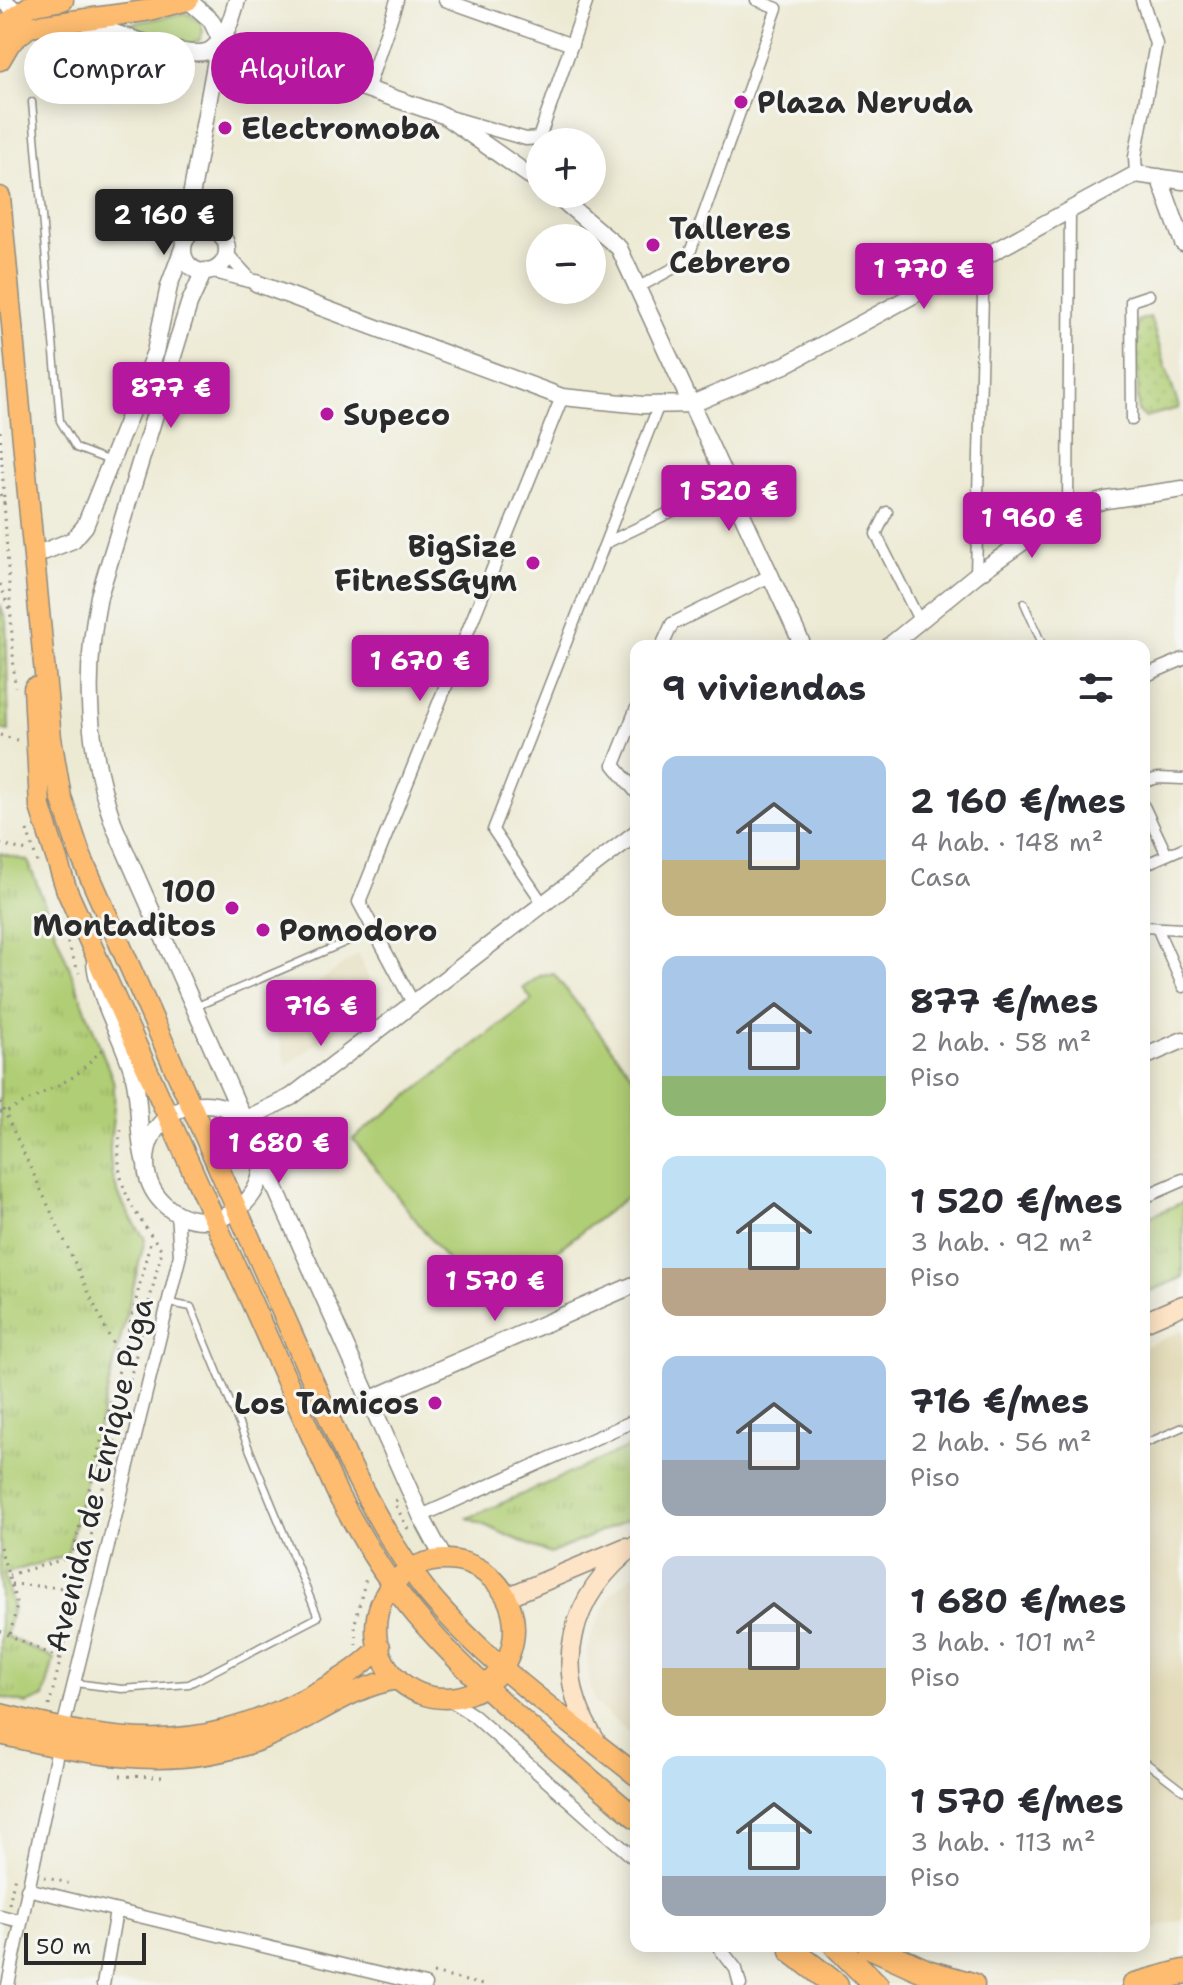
<!DOCTYPE html>
<html lang="es">
<meta charset="utf-8">
<style>
body{margin:0;font-family:"Shantell Sans",sans-serif;background:#f7f7f7;color:#2b2b33;height:100vh;display:flex;flex-direction:column;font-size:30px;white-space:nowrap}
*{box-sizing:border-box;margin:0}
p{font-size:26px;color:#7c7c81}
.icon{flex:none;width:44px;height:44px;fill:none;stroke:currentColor;stroke-width:2;stroke-linecap:round;stroke-linejoin:round}
.map{position:relative;flex:1;overflow:hidden}
.details{position:absolute;left:630px;top:640px;width:520px;height:1312px;display:flex;flex-direction:column;background:#fff;border-radius:16px;box-shadow:0 4px 20px #0003}
.details>*{flex:none}
.hud{position:absolute;left:24px;top:32px;width:486px;height:72px;display:flex;gap:16px}
.controls{position:absolute;left:526px;top:128px;display:grid;gap:16px}
.controls a{display:grid;place-items:center;width:80px;height:80px;border-radius:50%;background:#fff;box-shadow:0 4px 20px #0003;font-size:40px}
.scale{position:absolute;left:24px;bottom:20px;width:122px;box-sizing:border-box;padding-left:8px;border:4px solid #2b2b2b;border-top:0;font-size:22px;line-height:28px;white-space:nowrap;color:#2b2b2b;-webkit-text-stroke:6px #f6f6f2;paint-order:stroke}
.price{position:absolute;translate:-50% -68px;padding:0 18px;border-radius:8px;background:#b5179e;color:#fff;font-size:26px;line-height:52px;filter:drop-shadow(0 2px 4px #0008)}
.price::after{content:'';position:absolute;left:50%;top:48px;width:24px;height:18px;margin-left:-12px;background:inherit;clip-path:polygon(0 0,100% 0,50% 100%)}
.price.on{background:#222;color:#fff}
ul{padding:0;list-style:none}
li{display:flex;align-items:center;gap:24px;height:200px;padding:0 32px}
li span{display:grid;place-items:center;flex:none;width:224px;height:160px;border-radius:16px;color:#555}
li>.icon{margin-inline-start:auto}
span .icon{width:96px;height:96px;fill:#fffc;stroke-width:1}
li b{font-size:34px}
h2{display:flex;justify-content:space-between;align-items:center;height:96px;padding:0 32px;font-size:34px}
.chip{padding:0 28px;border-radius:36px;background:#fff;box-shadow:0 4px 20px #0003;font-size:28px;line-height:72px}
.chip.on{background:#b5179e;color:#fff}
.map>svg:first-child{display:block}
.built{fill:#e3dbba}
.grass{fill:#b0ce75;stroke:#6e7c50;stroke-width:2}
.park{fill:url(#park-tufts);stroke:#6e7c50;stroke-width:2}
.garden{fill:url(#garden-dots);stroke:#6e7c50;stroke-width:2}
.lines{fill:none;stroke-linecap:round;stroke-linejoin:round}
.service-casing{stroke:#8c8a80;stroke-width:9}
.pedestrian-casing{stroke:#8c8a80;stroke-width:13}
.minor-casing{stroke:#8c8a80;stroke-width:15}
.tertiary-casing{stroke:#8c8a80;stroke-width:19}
.secondary-casing{stroke:#8c8a80;stroke-width:21}
.primary-casing{stroke:#8c8a80;stroke-width:23}
.motorway-casing{stroke:#8c8a80;stroke-width:27}
.path{stroke:#8c8a80;stroke-width:3;stroke-dasharray:2 6;stroke-linecap:butt}
.service{stroke:#fff;stroke-width:6}
.pedestrian{stroke:#fff;stroke-width:10}
.minor{stroke:#fff;stroke-width:12}
.tertiary{stroke:#fff;stroke-width:16}
.secondary{stroke:#fee4c6;stroke-width:18}
.primary{stroke:#fdbc70;stroke-width:20}
.motorway{stroke:#fdbc70;stroke-width:24}
.poi-dot{fill:#b5179e;stroke:#f6f6f2;stroke-width:3}
.labels{text-anchor:middle;dominant-baseline:central;stroke-width:6;stroke-linejoin:round;paint-order:stroke}
.poi-label{font-size:30px;font-weight:bold;fill:#2b2b2b;stroke:#f6f6f2;text-anchor:start}
.street-label{font-size:30px;fill:#2b2b2b;stroke:#f6f6f2}
</style>
<div class="map">
<svg width="1183" height="1985" viewBox="0 0 1183 1985">
<defs>
<pattern id="park-tufts" width="24" height="20" patternUnits="userSpaceOnUse" patternTransform="scale(2)"><rect width="24" height="20" fill="#b0ce75"/><path d="M3 7l-1-3M5 7V3M7 7l1-3M15 17l-1-3M17 17v-4M19 17l1-3" fill="none" stroke="#98b165"/></pattern>
<pattern id="garden-dots" width="8" height="8" patternUnits="userSpaceOnUse" patternTransform="scale(2)"><rect width="8" height="8" fill="#b0ce75"/><path d="M2 2h.1M6 6h.1" fill="none" stroke="#98b165" stroke-width="1.8" stroke-linecap="round"/></pattern>
</defs>
<rect width="100%" height="100%" fill="#f6f6f2"/>
<filter id="ink" filterUnits="userSpaceOnUse"><feTurbulence type="fractalNoise" baseFrequency=".0125" numOctaves="2"/><feDisplacementMap in="SourceGraphic" scale="16" xChannelSelector="R" yChannelSelector="G"/><feConvolveMatrix kernelMatrix="1 2 1 2 8 2 1 2 1" color-interpolation-filters="sRGB"/></filter>
<filter id="wash" filterUnits="userSpaceOnUse"><feTurbulence type="fractalNoise" baseFrequency=".006" numOctaves="4" result="noise"/><feDisplacementMap in="SourceGraphic" scale="32" xChannelSelector="R" yChannelSelector="G"/><feGaussianBlur stdDeviation="1.8" result="paint"/><feColorMatrix in="noise" values="0 0 0 0 0 0 0 0 0 0 0 0 0 0 0 0 0 1.4 0 .05"/><feComposite in="paint" operator="in"/></filter>
<g filter="url(#wash)">
<rect width="100%" height="100%" fill="#edead4"/>
<path class="built" d="M358,954L381,1007L354,1027L351,1019L286,1066L274,1015Z
M1183,1330V1920L1144,1931V1347Z
M636,1572V1740L595,1703L589,1681L587,1652L593,1630L612,1593Z"/>
<path class="grass" d="M186,13L201,22L203,32L199,41L189,44L126,25Z
M554,974L636,1080V1190L483,1307L353,1139L532,1000L523,988L540,976Z"/>
<path class="park" d="M0,853L28,861L113,1080C117,1104 111,1124 110,1148C109,1184 125,1211 145,1239L67,1555L4,1574L13,1607L6,1636L54,1659L44,1697L27,1704L0,1697Z
M1183,1202V1277L1144,1294V1219Z
M636,1444V1516L550,1554L468,1518Z"/>
<path class="garden" d="M1150,317L1179,408L1145,417L1138,411L1137,321Z
M0,604L6,621L9,731L0,729Z"/>
</g>
<g filter="url(#ink)">
<g class="lines">
<defs>
<path id="service" d="M32,102L60,421L76,448L110,461
M1024,603L1043,646
M195,1007L374,930
M1144,1444L1183,1427
M75,1683L122,1689L189,1684L318,1617L191,1307L170,1303
M1144,1761L1183,1791"/>
<path id="pedestrian" d="M639,287L687,261L777,8L756,0
M1132,420L1131,301L1149,295
M1068,510L1070,208
M887,512L876,534L920,622
M606,543L727,485
M976,575L984,255
M1144,782L1158,778L1183,779
M1144,806L1167,855
M1144,865L1183,848
M544,905L493,830L660,402
M1144,927L1183,929
M1158,930L1183,987"/>
<path id="minor" d="M445,0L572,45
M367,90L397,0
M453,118L526,139L539,138
M540,147L539,138L587,0
M1136,174L1135,157L1156,44L1142,0
M226,253L250,279
M210,271L256,283
M662,646L672,624L772,575
M1144,676L1183,659
M636,710L614,765L636,792
M413,1003L359,902L562,397
M1144,1197L1183,1180
M421,1516L636,1420
M446,1698L473,1715L636,1860
M27,1889L425,1985
M0,1916L20,1921
M718,1946L736,1969L740,1985
M8,1985L58,1748L180,1255L177,1213
M103,1985L116,1911"/>
<path id="tertiary" d="M3,0L26,20
M188,0L211,20L220,39
M80,21C104,29 193,64 212,49C227,38 232,17 237,0
M220,39L443,115L540,183
M1159,177L1183,243
M555,194L619,248L803,646
M183 250a22 22 0 1 1 44 0a22 22 0 1 1-44 0Z
M194,231L190,202L219,43
M204,271L189,304L99,596C83,677 87,750 115,828L244,1120
M256,283L562,397L643,405L692,404L785,365L1136,174L1183,181
M33,556L73,540L85,526L155,352L169,286L183,248
M889,646L976,575L1068,510L1106,500L1183,489
M95,963C100,1003 122,1035 133,1073C141,1101 137,1131 144,1159
M1144,1057L1183,1040
M146 1162a58 58 0 1 1 116 0a58 58 0 1 1-116 0Z
M244,1120L291,1097L636,833
M262,1158L421,1516L444,1559
M369,1400L636,1284"/>
<path id="secondary" d="M1144,1322L1183,1305
M507,1597L626,1547
M596,1741C549,1670 570,1595 636,1545"/>
<path id="primary" d="M0,29L30,6L63,0
M0,60L10,43L29,27L145,11L188,0
M0,197L51,738L61,797L80,854L346,1456C369,1504 395,1552 428,1593C487,1664 565,1718 636,1775
M34,688L40,807L67,891L339,1497C360,1534 381,1572 408,1605C469,1681 561,1753 636,1818
M376 1629a69 69 0 1 1 138 0a69 69 0 1 1-138 0Z
M0,1714C117,1743 192,1757 304,1699C331,1685 359,1670 380,1647
M0,1734C93,1756 185,1775 276,1733C319,1714 351,1687 398,1679"/>
<path id="motorway" d="M837,1946L876,1985
M870,1946L927,1972L972,1985
M792,1951L836,1985
M1135,1985L1183,1972"/>
</defs>
<use href="#service" class="service-casing"/>
<use href="#pedestrian" class="pedestrian-casing"/>
<use href="#minor" class="minor-casing"/>
<use href="#tertiary" class="tertiary-casing"/>
<use href="#secondary" class="secondary-casing"/>
<use href="#primary" class="primary-casing"/>
<use href="#motorway" class="motorway-casing"/>
<path class="path" d="M0,431L15,687
M0,494L5,505
M0,584L10,612
M0,735L17,740
M27,830L39,868
M0,844L31,852
M59,920L79,973
M0,1102L121,1362L72,1557L9,1575
M0,1112L5,1113L75,1076L105,1047
M121,1362L151,1238
M397,1500L394,1502L409,1531
M0,1547L17,1605L10,1635
M11,1584L78,1589
M0,1631L61,1659
M356,1645L355,1623L366,1578
M49,1706L162,1250C129,1205 111,1182 122,1124
M120,1776L165,1777
M44,1877L68,1883
M9,1904L15,1876
M433,1973L483,1985"/>
<use href="#service" class="service"/>
<use href="#pedestrian" class="pedestrian"/>
<use href="#minor" class="minor"/>
<use href="#tertiary" class="tertiary"/>
<use href="#secondary" class="secondary"/>
<use href="#primary" class="primary"/>
<use href="#motorway" class="motorway"/>
</g>
</g>
<g class="poi-dot">
<circle cx="741" cy="102" r="8"/>
<circle cx="225" cy="128" r="8"/>
<circle cx="653" cy="245" r="8"/>
<circle cx="327" cy="414" r="8"/>
<circle cx="533" cy="563" r="8"/>
<circle cx="232" cy="908" r="8"/>
<circle cx="263" cy="930" r="8"/>
<circle cx="435" cy="1403" r="8"/>
</g>
<g class="labels">
<g class="poi-label">
<text x="757" y="102">Plaza Neruda</text>
<text x="241" y="128">Electromoba</text>
<text x="669" y="228">Talleres<tspan x="669" dy="34">Cebrero</tspan></text>
<text x="343" y="414">Supeco</text>
<text x="517" y="546" text-anchor="end">BigSize<tspan x="517" dy="34">FitneSSGym</tspan></text>
<text x="216" y="891" text-anchor="end">100<tspan x="216" dy="34">Montaditos</tspan></text>
<text x="279" y="930">Pomodoro</text>
<text x="419" y="1403" text-anchor="end">Los Tamicos</text>
</g>
<g class="street-label">
<text transform="translate(99 1475) rotate(-76)">Avenida de Enrique Puga</text>
</g>
</g>
</svg>
<div class="controls">
<a>+</a>
<a>−</a>
</div>
<div class="scale">50 m</div>
<b class="price on" style="left:164px;top:257px">2 160 €</b>
<b class="price" style="left:924px;top:311px">1 770 €</b>
<b class="price" style="left:171px;top:430px">877 €</b>
<b class="price" style="left:729px;top:533px">1 520 €</b>
<b class="price" style="left:1032px;top:560px">1 960 €</b>
<b class="price" style="left:420px;top:703px">1 670 €</b>
<b class="price" style="left:321px;top:1048px">716 €</b>
<b class="price" style="left:279px;top:1185px">1 680 €</b>
<b class="price" style="left:495px;top:1323px">1 570 €</b>
<div class="hud">
<a class="chip">Comprar</a>
<a class="chip on">Alquilar</a>
</div>
<section class="details">
<h2>9 viviendas<svg class="icon" aria-label="filters" viewBox="0 0 24 24"><path d="M4 7h16M4 17h16"/><circle cx="9" cy="7" r="2"/><circle cx="15" cy="17" r="2"/></svg></h2>
<ul>
<li><span style="background:linear-gradient(#a9c7e8 65%,#c2b280 0)"><svg class="icon" aria-label="home" viewBox="0 0 24 24"><path d="M3 11l9-7 9 7M6 9v11h12V9"/></svg></span><div><b>2 160 €/mes</b><p>4 hab. · 148 m²</p><p>Casa</p></div></li>
<li><span style="background:linear-gradient(#a9c7e8 75%,#8fb573 0)"><svg class="icon" aria-label="home" viewBox="0 0 24 24"><path d="M3 11l9-7 9 7M6 9v11h12V9"/></svg></span><div><b>877 €/mes</b><p>2 hab. · 58 m²</p><p>Piso</p></div></li>
<li><span style="background:linear-gradient(#bfe0f5 70%,#b9a48a 0)"><svg class="icon" aria-label="home" viewBox="0 0 24 24"><path d="M3 11l9-7 9 7M6 9v11h12V9"/></svg></span><div><b>1 520 €/mes</b><p>3 hab. · 92 m²</p><p>Piso</p></div></li>
<li><span style="background:linear-gradient(#a9c7e8 65%,#9aa5b1 0)"><svg class="icon" aria-label="home" viewBox="0 0 24 24"><path d="M3 11l9-7 9 7M6 9v11h12V9"/></svg></span><div><b>716 €/mes</b><p>2 hab. · 56 m²</p><p>Piso</p></div></li>
<li><span style="background:linear-gradient(#c9d6e8 70%,#c2b280 0)"><svg class="icon" aria-label="home" viewBox="0 0 24 24"><path d="M3 11l9-7 9 7M6 9v11h12V9"/></svg></span><div><b>1 680 €/mes</b><p>3 hab. · 101 m²</p><p>Piso</p></div></li>
<li><span style="background:linear-gradient(#bfe0f5 75%,#9aa5b1 0)"><svg class="icon" aria-label="home" viewBox="0 0 24 24"><path d="M3 11l9-7 9 7M6 9v11h12V9"/></svg></span><div><b>1 570 €/mes</b><p>3 hab. · 113 m²</p><p>Piso</p></div></li>
</ul>
</section>
</div>
